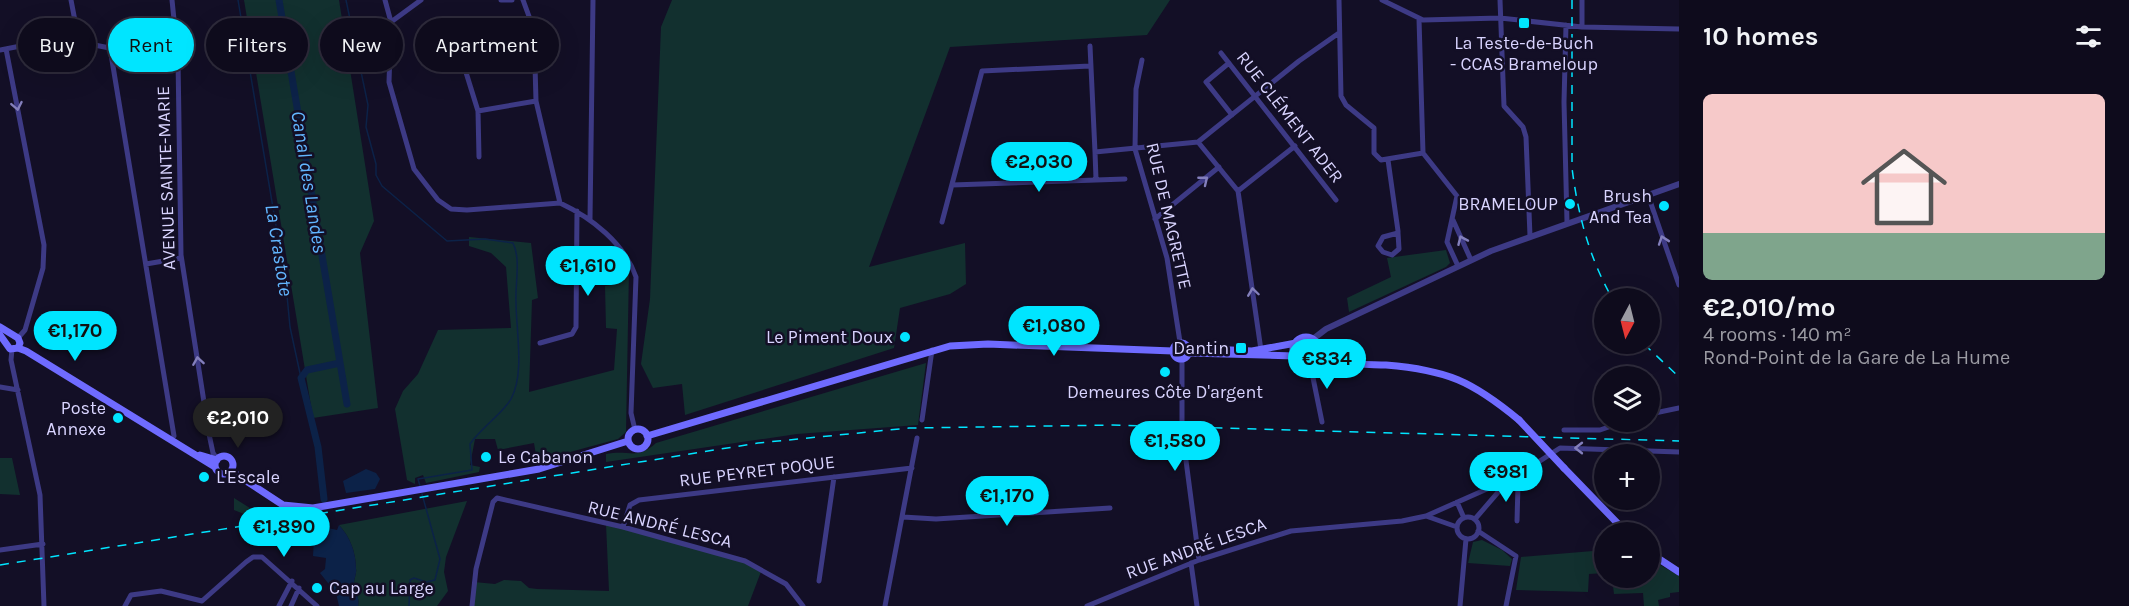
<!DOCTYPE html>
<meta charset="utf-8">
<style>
body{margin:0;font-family:Karla,sans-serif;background:#1c1929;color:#f1f3f6;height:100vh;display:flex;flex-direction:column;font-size:22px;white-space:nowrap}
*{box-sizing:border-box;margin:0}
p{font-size:20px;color:#9b9ba3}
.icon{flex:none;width:33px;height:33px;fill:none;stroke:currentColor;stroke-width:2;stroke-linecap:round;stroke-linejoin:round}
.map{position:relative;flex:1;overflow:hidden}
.sheet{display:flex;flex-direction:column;background:#0e0b1c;width:450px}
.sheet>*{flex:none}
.top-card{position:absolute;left:18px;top:18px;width:570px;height:54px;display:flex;gap:12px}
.needle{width:39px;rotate:187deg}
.buttons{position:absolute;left:1594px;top:288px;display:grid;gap:12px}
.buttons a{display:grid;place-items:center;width:66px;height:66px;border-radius:50%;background:#0e0b1c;box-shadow:0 6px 24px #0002,0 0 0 2px #2e2b3b;font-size:30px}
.price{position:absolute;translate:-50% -51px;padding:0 14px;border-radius:21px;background:#00e5ff;color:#111;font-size:20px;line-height:39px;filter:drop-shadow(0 2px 3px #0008)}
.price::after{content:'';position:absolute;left:50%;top:36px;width:18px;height:14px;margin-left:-9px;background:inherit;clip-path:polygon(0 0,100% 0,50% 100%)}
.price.active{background:#222;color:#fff}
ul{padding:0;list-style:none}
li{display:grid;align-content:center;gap:12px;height:318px;padding:0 24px}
li span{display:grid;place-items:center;height:186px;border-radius:9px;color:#555}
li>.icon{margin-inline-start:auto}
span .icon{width:108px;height:108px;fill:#fffc;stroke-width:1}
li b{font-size:26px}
h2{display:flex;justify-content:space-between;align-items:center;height:72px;padding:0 24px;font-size:26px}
.chip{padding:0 21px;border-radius:27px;background:#0e0b1c;box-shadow:0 6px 24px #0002,0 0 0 2px #2e2b3b;font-size:21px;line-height:54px}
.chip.active{background:#00e5ff;color:#111}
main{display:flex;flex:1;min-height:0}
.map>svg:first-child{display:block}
.green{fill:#12302f}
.water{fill:#0c2248}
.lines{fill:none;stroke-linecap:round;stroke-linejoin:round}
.stream{stroke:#0c2248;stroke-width:1.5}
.canal{stroke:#0c2248;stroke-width:7}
.minor{stroke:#3d3a85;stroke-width:5}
.tertiary{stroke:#3d3a85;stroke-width:6}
.secondary{stroke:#6f6bff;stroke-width:7}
.rail{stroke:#00e5ff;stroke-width:1.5;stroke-dasharray:9 8;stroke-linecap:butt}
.secondary-bridge{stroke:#6f6bff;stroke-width:7}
.oneway{stroke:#837fbc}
.poi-dot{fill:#00e5ff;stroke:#130f26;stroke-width:2}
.labels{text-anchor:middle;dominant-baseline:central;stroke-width:5;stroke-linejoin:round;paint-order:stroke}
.poi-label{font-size:18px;fill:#d9d4ff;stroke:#130f26;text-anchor:end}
.street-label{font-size:18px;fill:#d9d4ff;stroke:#130f26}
.water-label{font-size:20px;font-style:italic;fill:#62b6ff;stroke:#130f26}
</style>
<main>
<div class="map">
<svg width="1679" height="606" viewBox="0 0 1679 606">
<rect width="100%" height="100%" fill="#130f26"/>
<path class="green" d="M244,0H339L374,221L360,253L378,408L313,418Z
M672,0H1170L1147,35L950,47L869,267L965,243L966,284L950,294L900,308L894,348L685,415L682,384L653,388L641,364L650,299L661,27Z
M469,237L531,243L538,298L532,300L529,392L614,370L617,329L606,328L605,286L617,284L618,262L629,269L626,432L618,439L537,461L534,443L498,450L495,439H475L470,465L480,467L479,472L426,483L423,475L415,478V484L407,480L395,409L403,391L418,374L438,330L511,328L506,267L491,253L469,246Z
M1446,250L1450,263L1446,267L1349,312L1347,298L1391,277L1387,258Z
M926,363L918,425L797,434L606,462V454C630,449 636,461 656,443Z
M0,458H12L20,495L0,494Z
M234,498L261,515L273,511L272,508L284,512L285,515L250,520L249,516L234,510Z
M467,501L446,557L444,572L448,591L437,606H358C360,596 354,592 354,583C354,578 357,573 356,569C356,552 350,537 339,525Z
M606,524L745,561L762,569L748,606H472L474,582L495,584L504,580L521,581L529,588L537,589L609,591Z
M1482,540L1502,550L1512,559L1510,566L1468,563L1473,542Z
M1605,550V573L1589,574L1588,592L1516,590L1521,557Z
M1650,559L1679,576V592L1670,593V597L1658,600L1659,606H1644L1643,593L1614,594L1612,578H1650Z"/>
<path class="water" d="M366,469L376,473L380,479L375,489L346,493L343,481Z
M339,525C350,537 356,552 356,569C357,573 354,578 354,583C354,592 360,596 358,606H339L336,593L320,573L325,569L326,558L313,556L314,538L323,527L337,530Z"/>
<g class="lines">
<path class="stream" d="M238,0L286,285L290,327L301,378
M346,0L368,105L366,127L376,164V175L382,186L447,241L485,239L513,243C521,259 515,284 516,302C516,331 525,373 511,399C503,413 481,428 470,444L472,470L418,479L420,486
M409,606L410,580L414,578L426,582L435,580L440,559L422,494"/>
<path class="canal" d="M279,0L347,404
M324,499L318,447L301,378L307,370L340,363"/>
<path class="minor" d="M71,0L79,42
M172,0L178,59L181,255L209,434L213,453L217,459
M385,0L391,22L389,82L414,169L438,200L451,209L467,210L560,203
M501,0H512
M523,0L534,30L536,101L560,203C592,218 624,243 636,277L631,413L635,430
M1339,0L1341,96L1346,105L1374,128V153L1381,160L1423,153
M1382,0L1423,20L1500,18L1582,27L1679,29
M1500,0L1504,106L1523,127L1526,137L1530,236
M1419,19L1423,153L1457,196L1447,242L1458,266
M391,22L421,0
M1566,25L1564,102L1567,222
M1582,27V0
M1090,46L1095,152
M110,48L174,436
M465,48L464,66L478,111L479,157
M6,49L44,245L43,268L25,330L18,338
M0,50L51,40L79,42L166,59H178
M1221,53L1336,200
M1142,60L1136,89L1135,149L1167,258L1180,342
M1229,63L1206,82L1232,115
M478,111L536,101
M1198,142L1238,191L1261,350
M1388,160L1398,231V233L1399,249L1392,255L1383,252L1378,246L1383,237L1398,233
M1096,179L1095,152L1198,142L1299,61L1339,33
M952,185L1125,179
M1238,191L1295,146
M1648,195L1679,285
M590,219L593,0
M1155,219L1219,167
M1453,220L1471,260
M942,222L982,71L1090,66
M146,264L181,258
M540,343L572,334L576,327L577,211
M12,349L11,360L40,495L44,606
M1182,359V430L1199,560
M1310,363L1322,422
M0,387L18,390
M1650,414L1679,408
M922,420L932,350
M1564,430H1600L1623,422
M1457,502L1464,518
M1426,516L1496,485L1506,483
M903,517L936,519L1110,508
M1457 528a11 11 0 1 1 22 0a11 11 0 1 1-22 0Z
M1475,519L1506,483L1560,448L1679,452
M1517,521L1518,485
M623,527L630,505L639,500L912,468
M1478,531L1516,556L1506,606
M0,550L43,544
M1191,563L1197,606
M819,581L834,477
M125,606L131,595L161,591L202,601L246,562L253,557H262L317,606
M279,606L292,581
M291,606L299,588
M472,606L476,569L493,502L497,498L623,527L745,561L786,584L803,606
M885,606L917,438
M1087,606L1199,560L1291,531L1402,521L1426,516L1457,527
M1460,606L1466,539"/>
<path class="tertiary" d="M1313,339L1326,329L1491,251L1679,184"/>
<path class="secondary" d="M0,327L18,338L20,343L18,348
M0,335L10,349L18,348L26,351L215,467
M1293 350a13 13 0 1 1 26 0a13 13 0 1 1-26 0Z
M1173 351a8 8 0 1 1 16 0a8 8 0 1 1-16 0Z
M1189,348L1252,351L1296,343
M1189,353L1295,356
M1319,354C1338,366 1364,364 1386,365C1447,370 1472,381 1519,420
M628 439a10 10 0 1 1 20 0a10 10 0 1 1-20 0Z
M647,436L950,346L988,344L1173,351
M200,455L217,460
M215 465a9 9 0 1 1 18 0a9 9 0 1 1-18 0Z
M1564,468L1626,532
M231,471L283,505L313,508L539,469L628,441
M1650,553L1679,572"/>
<path class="rail" d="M1572,0V168C1578,215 1589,257 1612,298
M1644,344L1679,377
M0,565L758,443L909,428L1112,425L1679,441"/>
<path class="secondary-bridge" d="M1519,420L1564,468"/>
</g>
<defs><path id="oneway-chevron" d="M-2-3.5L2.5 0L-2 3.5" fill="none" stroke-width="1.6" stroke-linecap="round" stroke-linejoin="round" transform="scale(1.5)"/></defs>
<g class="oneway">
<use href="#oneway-chevron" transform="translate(17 106) rotate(79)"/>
<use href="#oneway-chevron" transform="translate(1204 180) rotate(-39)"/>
<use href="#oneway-chevron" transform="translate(1462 240) rotate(-114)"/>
<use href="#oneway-chevron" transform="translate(1663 240) rotate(-109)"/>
<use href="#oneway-chevron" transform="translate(1253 292) rotate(-98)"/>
<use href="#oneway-chevron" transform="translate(198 361) rotate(-99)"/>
<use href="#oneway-chevron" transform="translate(1579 448) rotate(-180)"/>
</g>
<g class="poi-dot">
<rect x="1518" y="17" width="12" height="12" rx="3"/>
<circle cx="1570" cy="204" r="6"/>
<circle cx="1664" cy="206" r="6"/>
<circle cx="905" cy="337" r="6"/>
<rect x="1235" y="342" width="12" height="12" rx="3"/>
<circle cx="1165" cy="372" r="6"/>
<circle cx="118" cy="418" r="6"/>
<circle cx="486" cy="457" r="6"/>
<circle cx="204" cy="477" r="6"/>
<circle cx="317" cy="588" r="6"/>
</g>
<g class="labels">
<g class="poi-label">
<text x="1524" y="43" text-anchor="middle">La Teste-de-Buch<tspan x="1524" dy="21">- CCAS Brameloup</tspan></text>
<text x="1652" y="196">Brush<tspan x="1652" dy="21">And Tea</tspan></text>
<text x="1558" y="204">BRAMELOUP</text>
<text x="893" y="337">Le Piment Doux</text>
<text x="1229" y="348">Dantin</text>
<text x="1165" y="392" text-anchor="middle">Demeures Côte D'argent</text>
<text x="106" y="408">Poste<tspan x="106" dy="21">Annexe</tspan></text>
<text x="498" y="457" text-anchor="start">Le Cabanon</text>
<text x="216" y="477" text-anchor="start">L'Escale</text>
<text x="329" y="588" text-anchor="start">Cap au Large</text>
</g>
<g class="street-label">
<text transform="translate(1290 117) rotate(52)">RUE CLÉMENT ADER</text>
<text transform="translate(166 178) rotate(-92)">AVENUE SAINTE-MARIE</text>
<text transform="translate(1169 216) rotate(77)">RUE DE MAGRETTE</text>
<text transform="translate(757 471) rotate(-7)">RUE PEYRET POQUE</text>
<text transform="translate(660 524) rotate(14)">RUE ANDRÉ LESCA</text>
<text transform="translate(1196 548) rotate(-20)">RUE ANDRÉ LESCA</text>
</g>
<g class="water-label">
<text transform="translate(309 182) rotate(81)">Canal des Landes</text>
<text transform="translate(279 250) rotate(81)">La Crastote</text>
</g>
</g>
</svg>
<div class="buttons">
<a><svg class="needle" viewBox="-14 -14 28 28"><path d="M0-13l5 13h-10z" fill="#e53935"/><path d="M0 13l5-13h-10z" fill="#9b9ba3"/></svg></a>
<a><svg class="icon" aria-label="layers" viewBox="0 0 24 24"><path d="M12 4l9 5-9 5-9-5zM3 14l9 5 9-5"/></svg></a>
<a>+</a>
<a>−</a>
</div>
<b class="price" style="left:1039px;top:193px">€2,030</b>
<b class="price" style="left:588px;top:297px">€1,610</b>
<b class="price" style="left:1054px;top:357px">€1,080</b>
<b class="price" style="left:75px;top:362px">€1,170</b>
<b class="price" style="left:1327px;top:390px">€834</b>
<b class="price active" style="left:238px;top:449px">€2,010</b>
<b class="price" style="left:1175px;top:472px">€1,580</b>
<b class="price" style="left:1506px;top:503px">€981</b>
<b class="price" style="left:1007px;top:527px">€1,170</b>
<b class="price" style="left:284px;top:558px">€1,890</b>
<div class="top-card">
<a class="chip">Buy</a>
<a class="chip active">Rent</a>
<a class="chip">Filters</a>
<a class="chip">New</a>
<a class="chip">Apartment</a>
</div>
</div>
<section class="sheet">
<h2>10 homes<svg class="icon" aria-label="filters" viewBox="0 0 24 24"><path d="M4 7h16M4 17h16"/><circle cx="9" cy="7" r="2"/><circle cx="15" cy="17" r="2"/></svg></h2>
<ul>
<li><span style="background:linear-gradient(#f6c9c9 75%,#7fa58c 0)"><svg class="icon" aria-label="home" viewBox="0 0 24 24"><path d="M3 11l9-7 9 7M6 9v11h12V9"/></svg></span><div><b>€2,010/mo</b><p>4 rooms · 140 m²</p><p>Rond-Point de la Gare de La Hume</p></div></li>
</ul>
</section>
</main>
